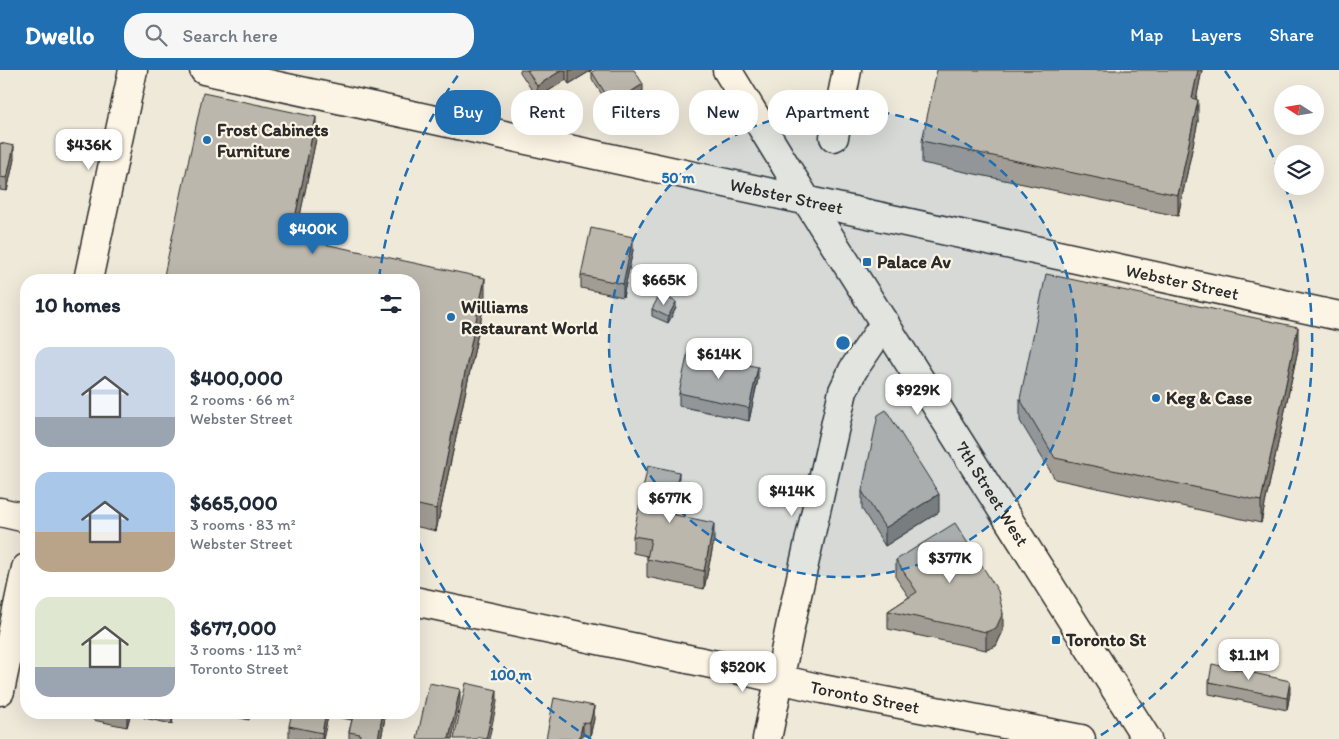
<!DOCTYPE html>
<meta charset="utf-8">
<style>
body{margin:0;font-family:Itim,sans-serif;background:#f6f6f7;color:#1f2937;height:100vh;display:flex;flex-direction:column;font-size:19px;white-space:nowrap}
*{box-sizing:border-box;margin:0}
p{font-size:16px;color:#747a83}
.icon{flex:none;width:28px;height:28px;fill:none;stroke:currentColor;stroke-width:2;stroke-linecap:round;stroke-linejoin:round}
.map{position:relative;flex:1;overflow:hidden}
.panel{position:absolute;left:20px;top:204px;width:400px;height:445px;display:flex;flex-direction:column;background:#fff;border-radius:20px;box-shadow:0 5px 20px #0002}
.panel>*{flex:none}
.banner{position:absolute;left:435px;top:20px;width:475px;height:45px;display:flex;gap:10px}
.needle{width:32px;rotate:282deg}
.fabs{position:absolute;left:1274px;top:15px;display:grid;gap:10px}
.fabs a{display:grid;place-items:center;width:50px;height:50px;border-radius:50%;background:#fff;box-shadow:0 5px 20px #0002;font-size:25px}
.price{position:absolute;translate:-50% -42px;padding:0 11px;border-radius:10px;background:#fff;color:#222;font-size:16px;line-height:32px;filter:drop-shadow(0 1px 2px #0008)}
.price::after{content:'';position:absolute;left:50%;top:30px;width:15px;height:11px;margin-left:-8px;background:inherit;clip-path:polygon(0 0,100% 0,50% 100%)}
.price.active{background:#1f6fb2;color:#fff}
ul{padding:0;list-style:none}
li{display:flex;align-items:center;gap:15px;height:125px;padding:0 15px}
li span{display:grid;place-items:center;flex:none;width:140px;height:100px;border-radius:15px;color:#555}
li>.icon{margin-inline-start:auto}
span .icon{width:60px;height:60px;fill:#fffc;stroke-width:1}
li b{font-size:21px}
h2{display:flex;justify-content:space-between;align-items:center;height:60px;padding:0 15px;font-size:21px}
.tag{padding:0 18px;border-radius:20px;background:#fff;box-shadow:0 5px 20px #0002;font-size:18px;line-height:45px}
.tag.active{background:#1f6fb2;color:#fff}
header{display:flex;align-items:center;gap:30px;box-sizing:border-box;height:70px;padding:0 25px;background:#1f6fb2;color:#fff}
header strong{font-size:24px}
nav{display:flex;gap:28px;margin-inline-start:auto;font-size:18px}
.search{width:350px;height:45px;background:#f6f6f7;display:flex;align-items:center;gap:12px;box-sizing:border-box;padding:0 18px;border-radius:20px;color:#747a83;font-size:19px}
.map>svg:first-child{display:block}
.lines{fill:none;stroke-linecap:round;stroke-linejoin:round}
.minor-casing{stroke:#2b2b2b;stroke-width:31}
.major-casing{stroke:#2b2b2b;stroke-width:31}
.minor{stroke:#fcf5e5;stroke-width:28}
.major{stroke:#fcf5e5;stroke-width:28}
.wall{fill:#a29d94;stroke:#2b2b2b}
.shaded-wall{fill:#848078;stroke:#2b2b2b}
.building{fill:#bcb7ac;stroke:#2b2b2b}
.ring{fill:none;stroke:#1f6fb2;stroke-width:2.5;stroke-dasharray:9 6}
.poi-dot{fill:#1f6fb2;stroke:#fcf5e5;stroke-width:2}
.labels{text-anchor:middle;dominant-baseline:central;stroke-width:4.5;stroke-linejoin:round;paint-order:stroke}
.poi-label{font-size:18px;font-weight:bold;fill:#2b2b2b;stroke:#fcf5e5;text-anchor:start}
.street-label{font-size:18px;fill:#2b2b2b;stroke:#fcf5e5}
.centre{fill:#1f6fb2;stroke:#fcf5e5;stroke-width:2.5}
.ring-label{font-size:15px;text-anchor:middle;font-weight:bold;fill:#1f6fb2;stroke:#fcf5e5;stroke-width:4.5;stroke-linejoin:round;paint-order:stroke}
</style>
<header>
<strong>Dwello</strong>
<div class="search"><svg class="icon" aria-label="search" viewBox="0 0 24 24"><circle cx="10" cy="10" r="6"/><path d="M15 15l6 6"/></svg>Search here</div>
<nav><a>Map</a><a>Layers</a><a>Share</a></nav>
</header>
<div class="map">
<svg width="1339" height="669" viewBox="0 0 1339 669">
<rect width="100%" height="100%" fill="#efe9da"/>
<filter id="ink" filterUnits="userSpaceOnUse"><feTurbulence type="fractalNoise" baseFrequency=".02" numOctaves="2"/><feDisplacementMap in="SourceGraphic" scale="10" xChannelSelector="R" yChannelSelector="G"/><feConvolveMatrix kernelMatrix="1 2 1 2 8 2 1 2 1" color-interpolation-filters="sRGB"/></filter>
<g filter="url(#ink)">
<g class="lines">
<defs>
<g id="minor">
<path id="s1" d="M204,0L1339,246"/>
<path d="M834,67L847,0"/>
<path d="M88,210L133,0"/>
<path d="M0,442L26,448"/>
<path id="s2" d="M414,531L740,600L822,619L1081,669"/>
<path d="M0,621L26,498"/>
<path d="M767,669L793,543L843,321L853,300L885,253"/>
</g>
<g id="major">
<path id="s3" d="M727,0L807,131L1147,669"/>
</g>
</defs>
<use href="#minor" class="minor-casing"/>
<use href="#major" class="major-casing"/>
<use href="#minor" class="minor"/>
<use href="#major" class="major"/>
</g>
<path class="wall" d="M520,0H592L569,14L566,10L537,28L520,2Z
M1202,0L1196,29L1198,51L1178,146L922,93V71Z
M592,2L643,21L612,40L592,9Z
M316,69L295,168L485,230L436,461L414,456V210H163Z
M0,73L14,89L7,121L0,120Z
M633,180L623,227L581,218V205Z
M676,238L668,253L652,246V239Z
M1298,279L1261,453L1055,409L1020,351V329Z
M758,309L749,351L679,336V323Z
M679,420L674,445L714,471L704,519L647,507V486L633,483V466Z
M862,421L939,442L885,476L862,439Z
M896,490L1003,561L996,576L986,580L888,559V541L909,527L896,508Z
M1209,612L1290,623L1287,640L1209,624Z
M554,628L594,649L590,666L583,665Z
M93,642H131L127,657L93,650Z
M144,642H174L172,654L144,648Z
M215,642H251L249,650Z
M329,642L323,669H289V656Z
M336,642H386L381,669H349V662L352,650L336,647Z"/>
<path class="shaded-wall" d="M562,0H566V10L537,28V16Z
M571,0H592L569,14V1Z
M1198,0H1202L1192,50V28Z
M643,14V21L612,40V34Z
M1198,30V51L1178,146V125Z
M316,47V69L291,189V167Z
M14,76V89L7,121V108Z
M633,167V180L623,227V214Z
M485,208V230L436,461V439Z
M676,232V238L668,253V247Z
M1298,257V279L1261,453V431Z
M758,297V309L749,351V338Z
M679,402V420L671,462V444Z
M939,424V442L885,476V458Z
M714,453V471L704,519V501Z
M1003,543V561L996,576L986,580V562Z
M1290,611V623L1287,640V628Z
M460,619V632L452,669H449Z
M497,620V632L489,669H486Z
M594,636V649L590,666V653Z
M128,642H131L127,657V645Z
M172,642H174L172,654Z
M326,642H329L323,669H322V663Z
M383,642H386L381,669H378Z
M583,652V665L582,669H579Z"/>
<path class="building" d="M527,0H562L537,16Z
M595,0H634L643,14L612,34L592,2Z
M937,0H1198L1192,28L1198,30L1178,125L922,71Z
M203,23L316,47L291,167L485,208L436,439L414,434V210H163Z
M0,73L14,76L7,108L0,107Z
M591,158L633,167L623,214L581,205Z
M1046,204L1298,257L1261,431L1055,388L1020,329Z
M660,224L676,232L668,247L652,239Z
M688,282L758,297L749,338L679,323Z
M886,340L939,424L885,458L862,421L878,345Z
M648,395L679,402L671,444L714,453L704,501L647,489L651,469L633,466Z
M955,453L998,521L1003,543L996,558L986,562L888,541L917,522L896,490Z
M1212,594L1290,611L1287,628L1209,612Z
M429,613L460,619L449,669H417Z
M466,613L497,620L486,669L478,667L477,669H454Z
M554,628L594,636L590,653L583,652L579,669H546Z
M117,642H128L127,645Z
M292,642H326L322,663L289,656Z
M354,642H383L378,669H359L360,664L349,662Z"/>
</g>
<circle cx="843" cy="273" r="234" fill="#1f6fb2" fill-opacity=".12"/>
<g class="ring">
<circle cx="843" cy="273" r="234"/>
<path d="M591 669A469 469 0 0 1 415 464M379 208A469 469 0 0 1 461 1M1225 1A469 469 0 0 1 1282 109M1285 116A469 469 0 0 1 1095 669"/>
</g>
<g class="poi-dot">
<circle cx="207" cy="70" r="5"/>
<rect x="862" y="187" width="10" height="10" rx="2.5"/>
<circle cx="451" cy="247" r="5"/>
<circle cx="1156" cy="328" r="5"/>
<rect x="1051" y="565" width="10" height="10" rx="2.5"/>
</g>
<g class="labels">
<g class="poi-label">
<text x="217" y="60">Frost Cabinets<tspan x="217" dy="21">Furniture</tspan></text>
<text x="877" y="192">Palace Av</text>
<text x="461" y="237">Williams<tspan x="461" dy="21">Restaurant World</tspan></text>
<text x="1166" y="328">Keg &amp; Case</text>
<text x="1066" y="570">Toronto St</text>
</g>
<g class="street-label">
<text stroke="none"><textPath href="#s1" startOffset="596">Webster Street</textPath></text>
<text stroke="none"><textPath href="#s1" startOffset="1001">Webster Street</textPath></text>
<text stroke="none"><textPath href="#s3" startOffset="500">7th Street West</textPath></text>
<text stroke="none"><textPath href="#s2" startOffset="461">Toronto Street</textPath></text>
</g>
</g>
<circle cx="843" cy="273" r="8" class="centre"/>
<g class="ring-label">
<text x="678" y="113">50 m</text>
<text x="511" y="610">100 m</text>
</g>
</svg>
<div class="fabs">
<a><svg class="needle" viewBox="-14 -14 28 28"><path d="M0-13l5 13h-10z" fill="#e53935"/><path d="M0 13l5-13h-10z" fill="#747a83"/></svg></a>
<a><svg class="icon" aria-label="layers" viewBox="0 0 24 24"><path d="M12 4l9 5-9 5-9-5zM3 14l9 5 9-5"/></svg></a>
</div>
<b class="price" style="left:89px;top:101px">$436K</b>
<b class="price active" style="left:313px;top:185px">$400K</b>
<b class="price" style="left:664px;top:236px">$665K</b>
<b class="price" style="left:719px;top:310px">$614K</b>
<b class="price" style="left:918px;top:346px">$929K</b>
<b class="price" style="left:792px;top:447px">$414K</b>
<b class="price" style="left:670px;top:454px">$677K</b>
<b class="price" style="left:950px;top:514px">$377K</b>
<b class="price" style="left:1249px;top:611px">$1.1M</b>
<b class="price" style="left:743px;top:623px">$520K</b>
<div class="banner">
<a class="tag active">Buy</a>
<a class="tag">Rent</a>
<a class="tag">Filters</a>
<a class="tag">New</a>
<a class="tag">Apartment</a>
</div>
<section class="panel">
<h2>10 homes<svg class="icon" aria-label="filters" viewBox="0 0 24 24"><path d="M4 7h16M4 17h16"/><circle cx="9" cy="7" r="2"/><circle cx="15" cy="17" r="2"/></svg></h2>
<ul>
<li><span style="background:linear-gradient(#c9d6e8 70%,#9aa5b1 0)"><svg class="icon" aria-label="home" viewBox="0 0 24 24"><path d="M3 11l9-7 9 7M6 9v11h12V9"/></svg></span><div><b>$400,000</b><p>2 rooms · 66 m²</p><p>Webster Street</p></div></li>
<li><span style="background:linear-gradient(#a9c7e8 60%,#b9a48a 0)"><svg class="icon" aria-label="home" viewBox="0 0 24 24"><path d="M3 11l9-7 9 7M6 9v11h12V9"/></svg></span><div><b>$665,000</b><p>3 rooms · 83 m²</p><p>Webster Street</p></div></li>
<li><span style="background:linear-gradient(#dfe7d0 70%,#9aa5b1 0)"><svg class="icon" aria-label="home" viewBox="0 0 24 24"><path d="M3 11l9-7 9 7M6 9v11h12V9"/></svg></span><div><b>$677,000</b><p>3 rooms · 113 m²</p><p>Toronto Street</p></div></li>
</ul>
</section>
</div>
